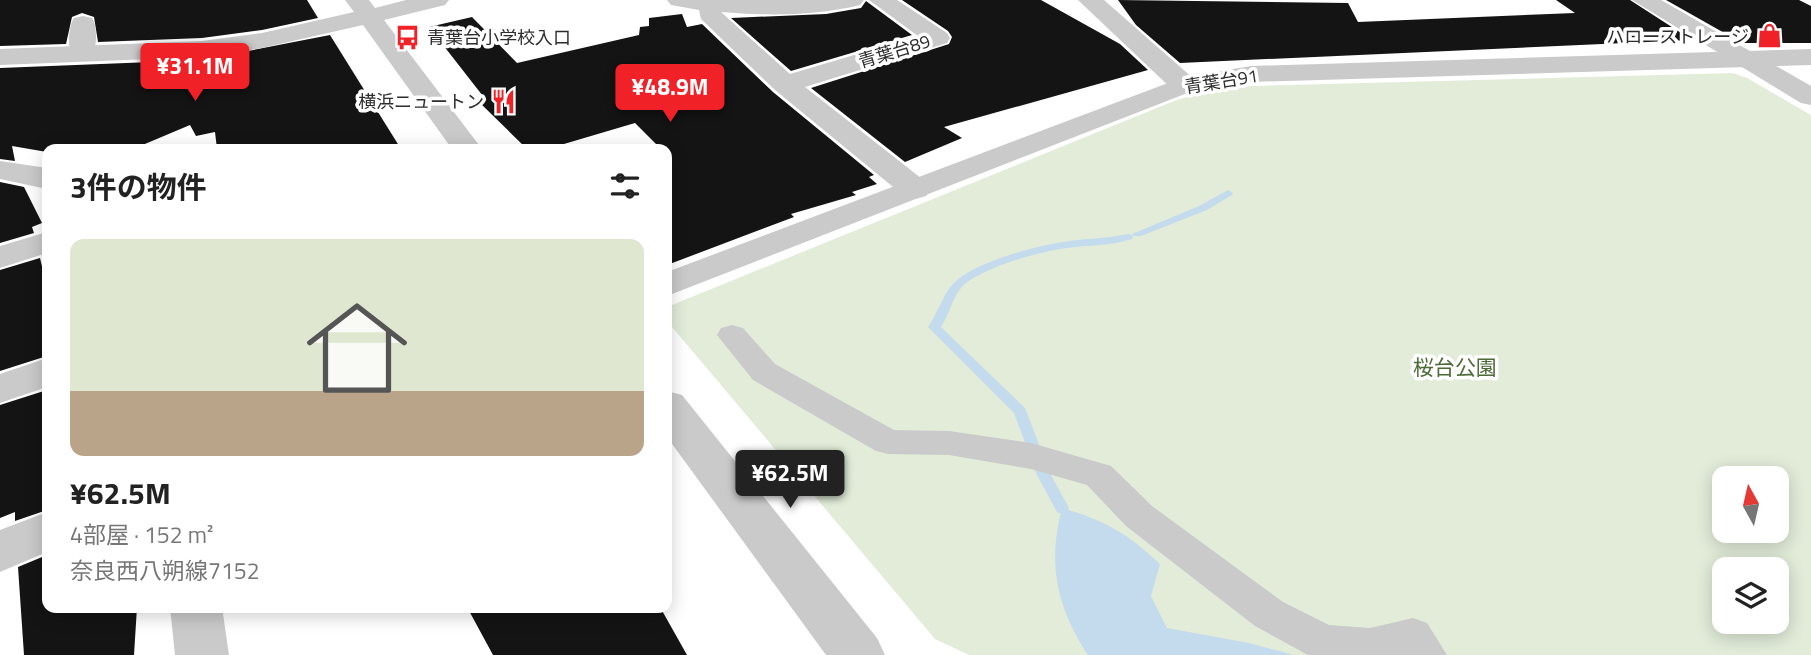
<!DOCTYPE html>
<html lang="ja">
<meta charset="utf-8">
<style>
body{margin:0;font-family:"Titillium Web","Noto Sans JP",sans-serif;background:#f2f2f2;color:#222;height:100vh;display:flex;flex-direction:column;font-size:26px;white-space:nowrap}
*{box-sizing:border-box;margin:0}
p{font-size:23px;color:#767676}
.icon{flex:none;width:38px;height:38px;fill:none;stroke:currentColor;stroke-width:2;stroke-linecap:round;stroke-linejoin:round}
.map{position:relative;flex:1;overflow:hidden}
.side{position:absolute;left:42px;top:144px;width:630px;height:469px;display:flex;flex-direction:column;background:#fff;border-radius:14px;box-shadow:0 4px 18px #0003}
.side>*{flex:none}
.needle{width:46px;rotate:352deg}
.tools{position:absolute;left:1712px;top:466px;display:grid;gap:14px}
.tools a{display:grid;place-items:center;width:77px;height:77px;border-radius:14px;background:#fff;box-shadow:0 4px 18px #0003;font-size:35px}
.price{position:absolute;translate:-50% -60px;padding:0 16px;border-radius:7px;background:#f12128;color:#fff;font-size:23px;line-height:46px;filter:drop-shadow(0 2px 4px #0008)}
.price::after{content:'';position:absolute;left:50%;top:42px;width:21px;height:16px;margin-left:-10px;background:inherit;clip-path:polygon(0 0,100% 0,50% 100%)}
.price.active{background:#222;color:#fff}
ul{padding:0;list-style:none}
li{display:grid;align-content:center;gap:14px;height:371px;padding:0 28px}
li span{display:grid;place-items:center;height:217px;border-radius:14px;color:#555}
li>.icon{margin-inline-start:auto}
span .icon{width:126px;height:126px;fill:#fffc;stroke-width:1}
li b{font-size:30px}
h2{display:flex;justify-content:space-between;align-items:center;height:84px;padding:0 28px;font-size:30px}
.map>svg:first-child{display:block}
.green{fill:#e2ecd9;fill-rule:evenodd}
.water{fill:#c3dbed}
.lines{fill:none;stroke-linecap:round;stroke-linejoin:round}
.stream{fill:#c3dbed;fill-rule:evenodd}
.building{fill:#141414}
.pedestrian{fill:#cacaca;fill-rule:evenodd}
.minor{fill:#cacaca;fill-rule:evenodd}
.tertiary{fill:#cacaca;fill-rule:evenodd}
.labels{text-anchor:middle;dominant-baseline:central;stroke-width:7;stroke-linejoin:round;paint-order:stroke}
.far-poi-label{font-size:18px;fill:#2d2d2d;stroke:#fff;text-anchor:end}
.far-street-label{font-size:18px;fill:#2d2d2d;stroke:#fff}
.park-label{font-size:21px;fill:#4d6b37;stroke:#fff}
</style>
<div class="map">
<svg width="1811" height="655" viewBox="0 0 1811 655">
<rect width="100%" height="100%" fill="#fff"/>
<path class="green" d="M1733,73L1747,78L1811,115V655H969L935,639L667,321V307L1174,101L1218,87ZM1724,478H1776V530H1724ZM1724,569H1776V621H1724Z"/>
<path class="water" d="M1062,508C1106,521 1127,533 1160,564L1151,596L1167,628L1249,643L1294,655H1088C1057,608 1047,564 1062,508Z"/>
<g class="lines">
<path class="stream" d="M1228,190L1233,193L1232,195L1207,210L1141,236H1133L1132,234L1199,206Z
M1128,234L1132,235L1133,237L1132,239C1110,246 1089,245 1067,248C1041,251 979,268 961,288C952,299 949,315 941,327L1025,408L1051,475L1069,508L1067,512L1062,514L1057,512L1037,475L1014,413L928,327C937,314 942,297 952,285C971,263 1035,246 1063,242C1085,238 1106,239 1128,234Z"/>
</g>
<path class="building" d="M0,0H307L318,18L262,30L202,38L98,42L94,17L82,13L72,17L66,44L0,46Z
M902,0H1041L1120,44L1148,70L944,127L962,138L905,162L811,88L949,44L952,37L948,31Z
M1118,0L1348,3L1358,22L1575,13L1556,0H1630L1692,40L1180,63L1136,25Z
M1666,0H1799L1811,6V43H1742Z
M866,1L912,35L791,71L731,18L826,14L861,8Z
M682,14L687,27L702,24L773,92L874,175L869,177L877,184L852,192L856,195L791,214L794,217L667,265V149H661L635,123L547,149H527L479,102L486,100L429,27L472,17L517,63L639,35L640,27L649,26V18Z
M330,35L401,149H217L215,132L196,136L190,125L133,149H47V152L12,146L15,161L0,159V68L202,60Z
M0,182L24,187L42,223L32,227L34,233L0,243Z
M40,258L47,287V356L0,371V270Z
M47,390V510L15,521V512L0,518V405Z
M47,555V607H137L134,655H24L18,567Z
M467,607H660L687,655H493Z"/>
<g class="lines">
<path class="pedestrian" d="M732,325L743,328L775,364L894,430L949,431L1031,443L1111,466L1152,506L1283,602L1329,625L1370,628L1413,618L1427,623L1447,655H1308L1255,626L1126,526L1087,485L1031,469L949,455L888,454L876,451L753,380L717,335L721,328Z"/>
<path class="minor" d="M667,0H864L860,5C815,16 768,16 721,12L790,74L918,36L869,0H897L947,33L950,38L947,43L805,87L926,182L931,189L926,196L915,199L904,196L775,90L701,19L699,10L671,5Z
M1078,0H1104L1194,79L1198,85L1194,91H1174Z
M1632,0H1661L1811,86V105L1801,103Z
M83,16L92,18C98,27 97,50 91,59H73C67,50 68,27 74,18Z
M0,161L47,168V189L0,179Z
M47,232V253L0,268V246Z
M47,358V387L0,403V374Z
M47,512V552L0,572V530Z
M170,607H222L229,655H175Z"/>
<path class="tertiary" d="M345,0H369L375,8L406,0H449L445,5L384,20L482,149H452L363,25L262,48L202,57L0,65V49L202,41L262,33L354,12Z
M1811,49V65L1251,82L1190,92L667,296V272L1184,77L1251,66Z
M667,391L682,395L877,638L885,655H826L667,437Z"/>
</g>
<defs>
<symbol id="shop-bare" viewBox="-9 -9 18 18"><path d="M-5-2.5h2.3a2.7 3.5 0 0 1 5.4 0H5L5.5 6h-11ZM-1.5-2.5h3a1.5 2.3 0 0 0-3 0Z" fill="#f12128" stroke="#fff" stroke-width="2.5" paint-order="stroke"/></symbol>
<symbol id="bus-bare" viewBox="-9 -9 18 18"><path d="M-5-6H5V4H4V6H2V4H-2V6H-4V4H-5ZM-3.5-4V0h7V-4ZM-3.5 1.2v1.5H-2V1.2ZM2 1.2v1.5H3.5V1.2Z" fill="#f12128" stroke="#fff" stroke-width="2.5" paint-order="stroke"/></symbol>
<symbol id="restaurant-bare" viewBox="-9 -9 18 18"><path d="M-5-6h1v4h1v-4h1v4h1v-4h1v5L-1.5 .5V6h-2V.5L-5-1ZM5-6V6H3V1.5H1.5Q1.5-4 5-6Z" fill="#f12128" stroke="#fff" stroke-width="2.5" paint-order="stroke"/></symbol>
</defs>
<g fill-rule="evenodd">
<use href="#shop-bare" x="1752" y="18" width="35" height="35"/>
<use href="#bus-bare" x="390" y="20" width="35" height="35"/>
<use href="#restaurant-bare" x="486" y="84" width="35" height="35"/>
</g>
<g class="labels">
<g class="far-poi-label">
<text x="1749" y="36">ハローストレージ</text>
<text x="427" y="37" text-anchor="start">青葉台小学校入口</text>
<text x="484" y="101">横浜ニュートン</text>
</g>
<g class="far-street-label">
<text transform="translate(894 51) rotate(-17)">青葉台89</text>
<text transform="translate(1221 81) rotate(-9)">青葉台91</text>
</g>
<g class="park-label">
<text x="1455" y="367">桜台公園</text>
</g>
</g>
</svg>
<div class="tools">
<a><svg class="needle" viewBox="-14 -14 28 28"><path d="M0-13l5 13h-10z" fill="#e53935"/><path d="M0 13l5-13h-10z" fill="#767676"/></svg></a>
<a><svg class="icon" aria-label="layers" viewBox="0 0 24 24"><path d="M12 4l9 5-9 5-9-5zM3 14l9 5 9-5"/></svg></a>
</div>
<b class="price" style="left:195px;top:103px">¥31.1M</b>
<b class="price" style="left:670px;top:124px">¥48.9M</b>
<b class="price active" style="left:790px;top:510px">¥62.5M</b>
<section class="side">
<h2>3件の物件<svg class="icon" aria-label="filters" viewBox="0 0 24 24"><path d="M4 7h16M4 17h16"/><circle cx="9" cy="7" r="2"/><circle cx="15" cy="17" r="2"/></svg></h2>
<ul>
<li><span style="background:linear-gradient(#dfe7d0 70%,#b9a48a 0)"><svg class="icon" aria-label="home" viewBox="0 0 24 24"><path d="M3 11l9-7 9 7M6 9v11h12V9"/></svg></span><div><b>¥62.5M</b><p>4部屋 · 152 m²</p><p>奈良西八朔線7152</p></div></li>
</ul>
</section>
</div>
